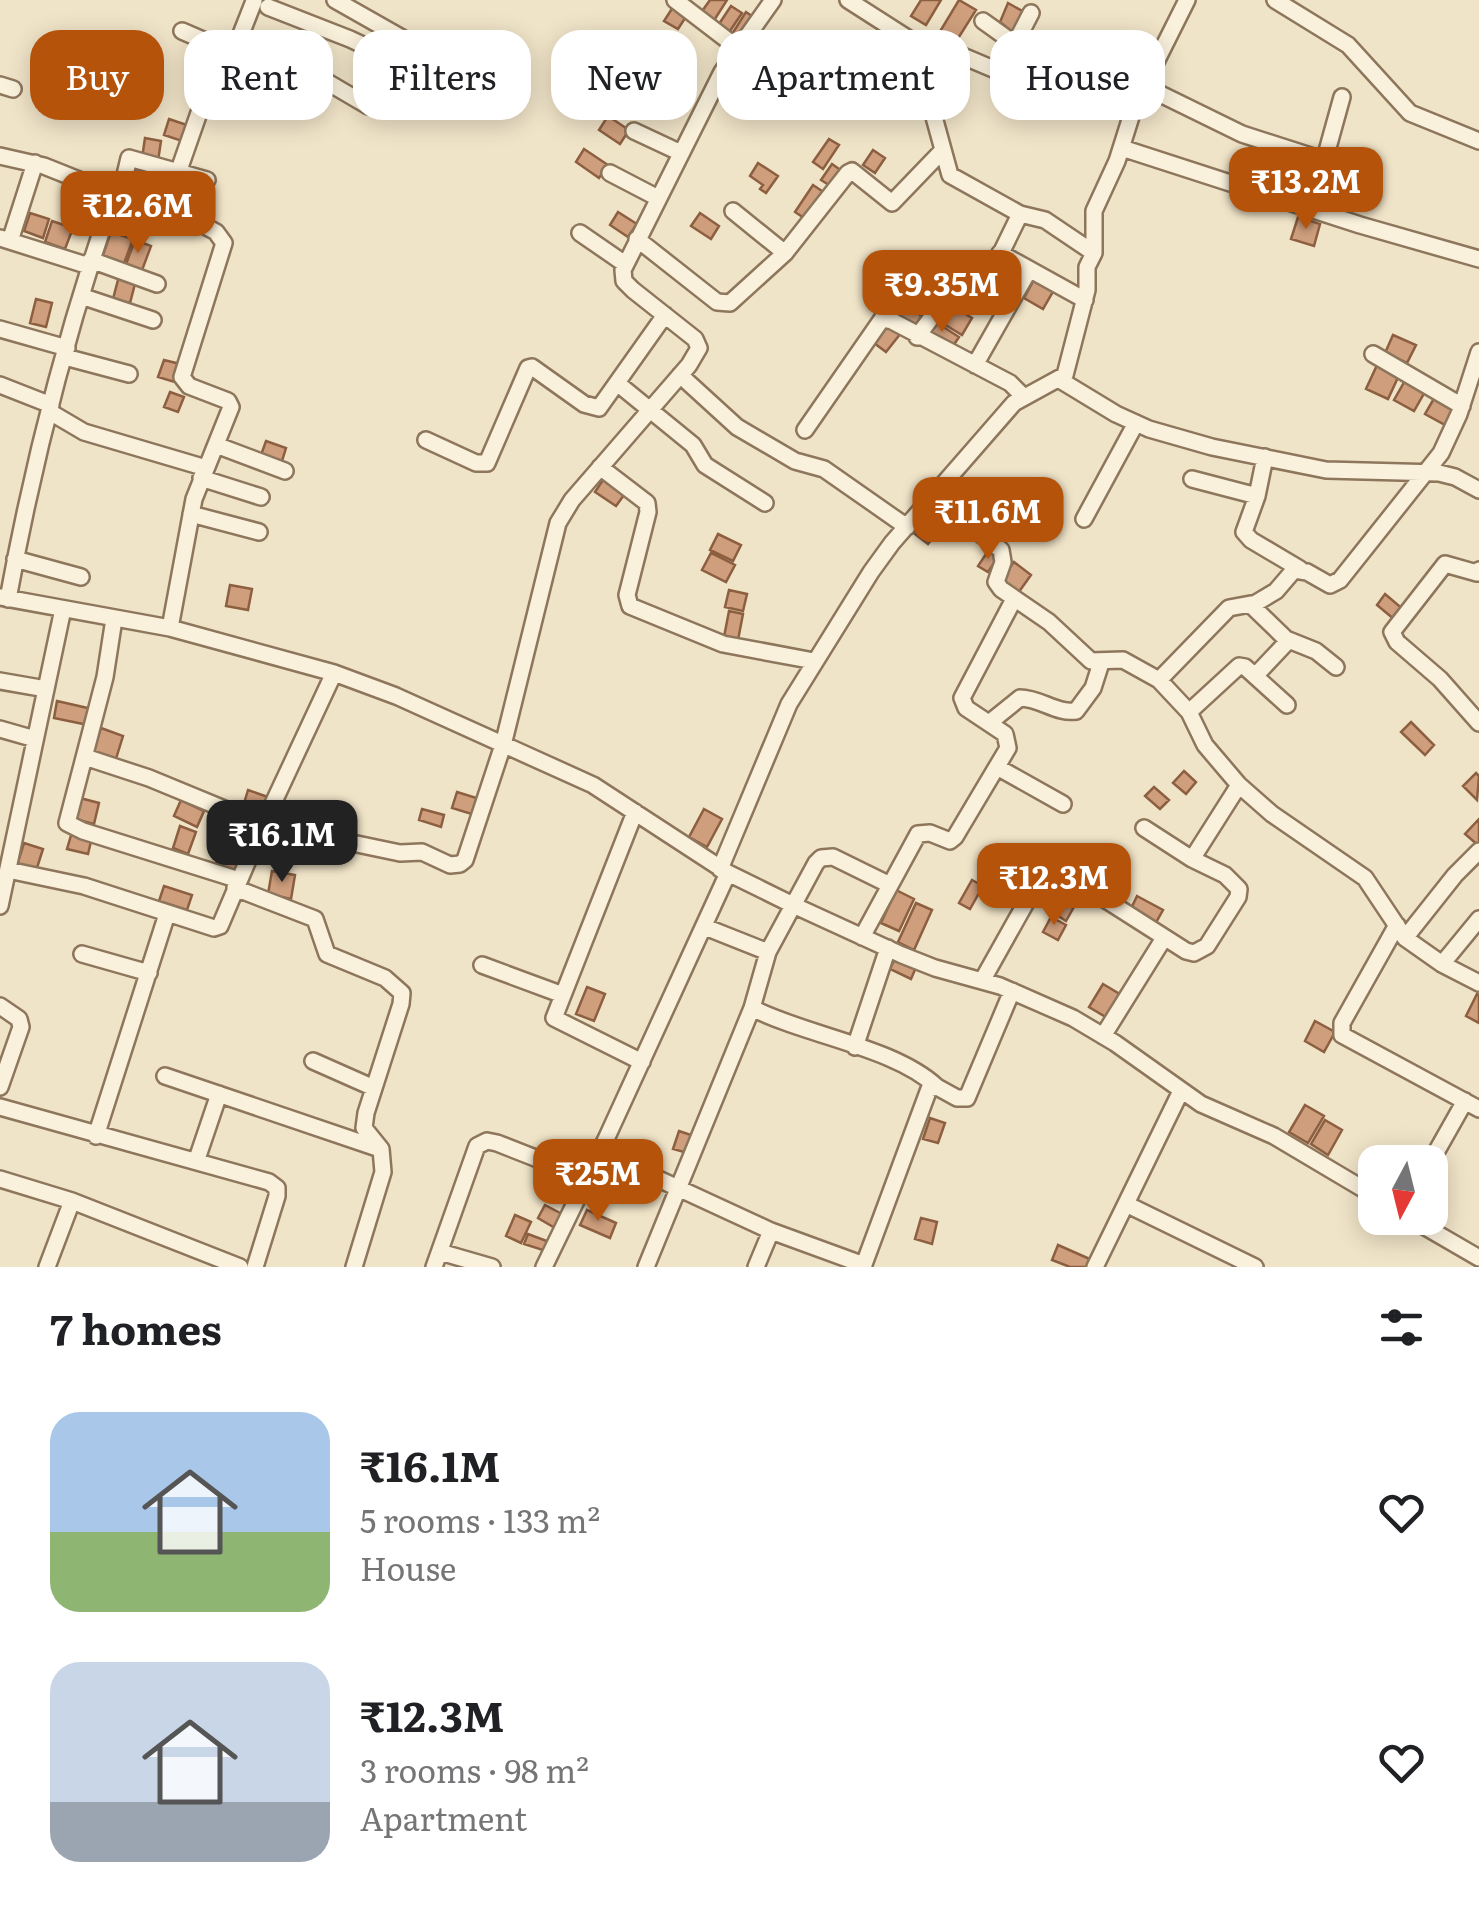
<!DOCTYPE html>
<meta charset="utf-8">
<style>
body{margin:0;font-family:Literata,serif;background:#f6f6f6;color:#202124;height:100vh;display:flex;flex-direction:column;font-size:38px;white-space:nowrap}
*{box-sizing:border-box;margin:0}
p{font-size:32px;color:#757577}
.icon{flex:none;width:55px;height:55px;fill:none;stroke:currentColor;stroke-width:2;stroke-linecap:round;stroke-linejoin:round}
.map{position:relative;height:1267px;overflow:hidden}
.side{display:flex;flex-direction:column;background:#fff;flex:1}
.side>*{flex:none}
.hud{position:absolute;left:30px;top:30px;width:1420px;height:90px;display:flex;gap:20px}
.needle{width:65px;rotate:187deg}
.buttons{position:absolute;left:1358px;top:1145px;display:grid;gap:20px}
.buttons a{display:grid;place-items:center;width:90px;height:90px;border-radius:20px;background:#fff;box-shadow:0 5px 25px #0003;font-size:50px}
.price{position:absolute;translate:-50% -85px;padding:0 22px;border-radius:20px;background:#b45309;color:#fff;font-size:32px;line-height:65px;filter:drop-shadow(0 2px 5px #0008)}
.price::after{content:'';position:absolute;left:50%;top:60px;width:30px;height:22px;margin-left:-15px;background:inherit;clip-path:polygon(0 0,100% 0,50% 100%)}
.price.active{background:#222;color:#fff}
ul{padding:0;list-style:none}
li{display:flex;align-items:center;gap:30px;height:250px;padding:0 50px}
li span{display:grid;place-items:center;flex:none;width:280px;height:200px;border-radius:30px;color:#555}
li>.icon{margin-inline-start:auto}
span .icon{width:120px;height:120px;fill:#fffc;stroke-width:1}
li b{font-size:42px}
h2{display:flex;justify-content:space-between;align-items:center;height:120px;padding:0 50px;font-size:42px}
.chip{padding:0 35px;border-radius:30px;background:#fff;box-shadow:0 5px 25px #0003;font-size:35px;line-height:90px}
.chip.active{background:#b45309;color:#fff}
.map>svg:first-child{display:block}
.building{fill:#cf9f7d;stroke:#8d5f41;stroke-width:2.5}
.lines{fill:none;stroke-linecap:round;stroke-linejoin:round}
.street-casing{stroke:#8d765c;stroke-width:20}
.street{stroke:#faf1dc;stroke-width:15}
</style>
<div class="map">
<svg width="1479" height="1267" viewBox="0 0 1479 1267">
<rect width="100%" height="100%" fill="#f0e4c8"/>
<path class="building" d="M710,0H727L713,22L700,14Z
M921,0H941L926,25L911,16Z
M959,0L976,10L952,48L936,38Z
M1008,3L1024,12L1010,35L1002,30L1005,26L1000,22Z
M675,4L689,12L678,29L664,21Z
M731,6L742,13L728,34L717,27Z
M746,12L756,19L740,40L732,34Z
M1018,51L1035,60L1026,78L1009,69Z
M608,116L629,130L620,144L599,130Z
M169,119L190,126L185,142L164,135Z
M145,138L161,141L158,161L142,158Z
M829,139L839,145L823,169L813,162Z
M584,149L608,165L599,178L576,162Z
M873,150L885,158L875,173L863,165Z
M758,163L778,176L766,193L760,189L763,185L750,176Z
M832,164L842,171L832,187L821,180Z
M135,169L151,171L147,196L131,194Z
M813,185L825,193L807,220L795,212Z
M618,212L637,224L628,237L610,225Z
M30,213L49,219L43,238L24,231Z
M700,213L719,226L711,239L691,226Z
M1298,217L1320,224L1314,246L1291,239Z
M52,221L73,228L65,249L45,242Z
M111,232L133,239L123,266L102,258Z
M135,240L151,246L141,273L125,267Z
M945,263L957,274L941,292L929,281Z
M1003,272L1021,281L1013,298L995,290Z
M119,276L136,280L130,303L113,299Z
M1035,278L1054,290L1043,309L1024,298Z
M968,280L985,291L971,312L955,301Z
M36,299L52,303L46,327L30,323Z
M906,304L925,319L914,333L895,317Z
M949,304L972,318L962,335L939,321Z
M885,321L901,333L886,352L870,340Z
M934,321L959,337L951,349L926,334Z
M1393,335L1416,345L1407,363L1385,353Z
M164,360L184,365L178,383L158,377Z
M1378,363L1400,373L1388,399L1366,389Z
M1406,379L1426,390L1414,411L1394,400Z
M170,392L184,397L178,412L164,407Z
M1436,395L1458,408L1447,426L1425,414Z
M266,441L286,448L282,461L261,455Z
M603,480L624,495L616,506L595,492Z
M925,521L938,532L928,544L915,534Z
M718,534L741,545L733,561L710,550Z
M988,551L998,557L988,572L978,566Z
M711,553L735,565L726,582L702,570Z
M1014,562L1031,575L1016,596L998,583Z
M230,585L252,589L248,610L226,606Z
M729,590L747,594L743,611L725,607Z
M1385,594L1404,610L1395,620L1377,605Z
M729,611L743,614L738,640L724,637Z
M57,701L92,709L88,725L54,718Z
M1411,722L1434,745L1425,755L1401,732Z
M101,728L123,736L115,762L92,754Z
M1184,771L1196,782L1186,794L1173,783Z
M1476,773L1479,776L1477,800L1463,786Z
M1154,787L1169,800L1160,809L1145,796Z
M248,790L268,797L262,817L242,810Z
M457,792L483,800L478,816L452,808Z
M80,798L99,803L94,824L74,819Z
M181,800L204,811L197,827L174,816Z
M422,809L444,815L441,827L419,820Z
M704,809L722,819L707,847L689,837Z
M1479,819V846L1465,834Z
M180,826L196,832L188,854L173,848Z
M72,832L92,837L88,854L67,849Z
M24,843L43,849L36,871L17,865Z
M224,845L246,853L239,873L216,864Z
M1065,851L1080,859L1070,876L1056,867Z
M1085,861L1100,869L1091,884L1076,876Z
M272,871L295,875L291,899L268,894Z
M1054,874L1067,881L1051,909L1039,902Z
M1073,878L1089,886L1079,903L1064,894Z
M972,880L983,886L970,909L959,903Z
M164,886L192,895L187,910L159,901Z
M896,890L914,899L899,931L881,923Z
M1137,896L1163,910L1154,926L1129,913Z
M1066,900L1075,905L1066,921L1057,915Z
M916,903L932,910L914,950L898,942Z
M1051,917L1066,925L1058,940L1043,932Z
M896,956L917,965L911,979L890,969Z
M1103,984L1123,996L1109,1019L1089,1007Z
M587,987L605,994L594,1021L576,1014Z
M1477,994L1479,995V1023L1466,1016Z
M1315,1021L1335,1032L1324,1052L1305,1041Z
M1305,1105L1324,1116L1308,1143L1289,1132Z
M930,1118L945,1123L938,1143L923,1139Z
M1325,1120L1342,1130L1328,1155L1311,1144Z
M679,1131L697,1137L691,1154L673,1149Z
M545,1205L562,1214L555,1228L538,1218Z
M587,1210L616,1223L610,1238L580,1225Z
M515,1215L531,1222L521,1243L506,1236Z
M921,1218L937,1222L932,1244L915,1239Z
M528,1234L552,1243L549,1252L524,1244Z
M1058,1245L1092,1260L1089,1267H1070L1052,1260Z"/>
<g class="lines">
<defs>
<path id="street" d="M675,0L739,49
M848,0L937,57
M1275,0L1348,45L1410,113L1479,141
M268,7L350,39L399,62
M983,21L1015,44L1031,13
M182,31L275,71L287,73L305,69L368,106H376L406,46L402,38L335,0
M234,52L254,1
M937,57L931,106L950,175L1020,214L1045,220L1094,253
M937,57L953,52L998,71L1015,44L1137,98
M0,85L13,89
M1144,86L1242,134L1326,161
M634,131L681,153
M1122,148L1360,225L1479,259
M0,156L44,166L114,194L175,210L216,232L224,243L182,377L189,386L228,401L231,407L194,499L170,628
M610,173L658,198
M120,196L129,158L207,180
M1311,209L1342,97
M175,210L179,170L222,47
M733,211L785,253
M580,233L625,264
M0,238L89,266
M637,239L717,302L730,303L785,253L848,173L852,171L892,203L943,150
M10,241L35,163
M1000,253L1085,300
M91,260L157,284
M986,284L1020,214
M81,296L153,320
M0,329L67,348
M917,337L963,275L986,284L1009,304
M1373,354L1462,406
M65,357L129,374
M975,365L1029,270
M680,375L737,427L795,461L824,469L907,527
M1060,380L1116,414L1149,429L1212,447L1326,470L1439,473L1455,477L1479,490
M617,383L693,445L705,465L765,503
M0,385L51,405
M50,412L84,432L206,468
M805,430L882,319L892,321L1010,383L1023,396
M426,440L476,463H487L528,368L532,367L584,404L599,408L665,315
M216,445L285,471
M1265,457L1257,496L1244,532L1251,540L1300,569
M600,467L647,503L648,512L627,595L630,606L723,644L814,661
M201,478L261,497
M1192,479L1257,496
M934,497L1001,550L1003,562L996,582L1001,589L1049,622L1091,661L1123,660L1159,680L1189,712L1205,745L1239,785L1272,814L1365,878L1405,938L1442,964L1479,983
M191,514L259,532
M1084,519L1136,423
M15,559L81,577
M1479,570L1477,573L1445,564L1392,632L1397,642L1440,679L1479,723
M0,597L170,628L334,673L396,696L593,785L728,873L793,905L902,955L935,968L1000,986L1073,1018L1115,1043L1201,1104L1274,1136L1375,1196
M8,599C33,462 68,326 114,194
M1251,605L1286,639L1316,651L1336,667
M114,619L105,677L67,823L83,831L239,880
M1255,676L1288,641
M1159,680L1229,608L1256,603L1276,591L1294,570L1307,572L1330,585L1340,580L1441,453L1459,414L1479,352
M0,681L46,689
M1189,712L1239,666L1245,667L1287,705
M989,723L1020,698C1040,698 1057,714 1076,711L1093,688L1101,663
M0,729L35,739
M85,757L149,778L263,825
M997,767L1063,804
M635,812L554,1018L642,1062
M357,844L400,853L422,852L450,865L460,864L465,860L503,745L558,523L572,500L689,365L699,348L695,339L633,290L624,281L623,270L722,72L773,0
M1192,859L1239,785
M720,869L789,704L871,572L892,543L1014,403L1065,375L1087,290V267L1094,253V211L1117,161L1135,104L1187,0
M8,870L84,886L214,928L220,926L263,825L334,673
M235,888L315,919L327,954L385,978L402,993L401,1004L366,1113L364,1128L381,1149L383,1172L354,1267
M1095,893L1186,951L1194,953L1207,946L1238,897L1239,889L1225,875L1192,859L1144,828
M0,906L63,609
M1397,925L1342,1023V1035L1479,1109
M705,927L768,952
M862,937L918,834L930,833L950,841L955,837L1008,748L1005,734L966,708L962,698L1014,599
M1405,938L1455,875L1479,851
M82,954L149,973
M1442,964L1479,919
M482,965L563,995
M982,981L1047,865
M0,1006L19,1019L21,1027L0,1087
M752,1008C807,1036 894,1047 937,1087
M1103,1036L1164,938
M855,1047L888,948
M313,1061L374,1088
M165,1076L377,1148
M0,1107L269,1182L277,1188V1196L255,1267
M96,1136L167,914
M600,1152L771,1231L864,1265
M197,1159L219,1094
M1430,1163L1465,1101
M0,1179L72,1201L240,1267
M1126,1204L1255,1267
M1410,1218L1479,1258
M440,1252L492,1267
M47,1267L72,1201
M434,1267L477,1146L487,1141L497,1143L586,1178
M544,1267L607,1137L728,873
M646,1267L752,1008L768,952L816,863L821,858L833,857L890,885
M756,1267L771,1231
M863,1267L929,1089L937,1087L957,1098H967L1012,991
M1095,1267L1181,1091"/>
</defs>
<use href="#street" class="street-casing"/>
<use href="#street" class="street"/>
</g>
</svg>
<div class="buttons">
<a><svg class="needle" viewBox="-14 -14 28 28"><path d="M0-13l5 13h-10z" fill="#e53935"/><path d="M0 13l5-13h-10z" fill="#757577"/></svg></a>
</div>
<b class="price" style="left:1306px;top:232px">₹13.2M</b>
<b class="price" style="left:138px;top:256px">₹12.6M</b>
<b class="price" style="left:942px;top:335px">₹9.35M</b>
<b class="price" style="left:988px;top:562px">₹11.6M</b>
<b class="price active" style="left:282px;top:885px">₹16.1M</b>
<b class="price" style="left:1054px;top:928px">₹12.3M</b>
<b class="price" style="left:598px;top:1224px">₹25M</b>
<div class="hud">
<a class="chip active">Buy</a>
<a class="chip">Rent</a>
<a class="chip">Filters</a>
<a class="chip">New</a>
<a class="chip">Apartment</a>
<a class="chip">House</a>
</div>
</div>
<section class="side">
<h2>7 homes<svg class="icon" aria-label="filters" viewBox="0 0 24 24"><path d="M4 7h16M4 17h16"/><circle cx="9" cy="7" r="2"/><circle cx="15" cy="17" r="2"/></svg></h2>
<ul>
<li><span style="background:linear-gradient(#a9c7e8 60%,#8fb573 0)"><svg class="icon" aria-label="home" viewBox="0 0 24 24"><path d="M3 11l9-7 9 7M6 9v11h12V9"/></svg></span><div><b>₹16.1M</b><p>5 rooms · 133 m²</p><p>House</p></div><svg class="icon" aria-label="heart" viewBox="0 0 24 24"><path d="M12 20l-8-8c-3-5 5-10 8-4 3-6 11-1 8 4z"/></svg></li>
<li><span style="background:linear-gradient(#c9d6e8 70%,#9aa5b1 0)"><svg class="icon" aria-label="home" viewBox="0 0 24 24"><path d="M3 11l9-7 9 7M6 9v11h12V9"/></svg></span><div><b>₹12.3M</b><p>3 rooms · 98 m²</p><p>Apartment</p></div><svg class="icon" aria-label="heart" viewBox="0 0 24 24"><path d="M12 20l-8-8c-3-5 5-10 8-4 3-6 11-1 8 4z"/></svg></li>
</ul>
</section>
